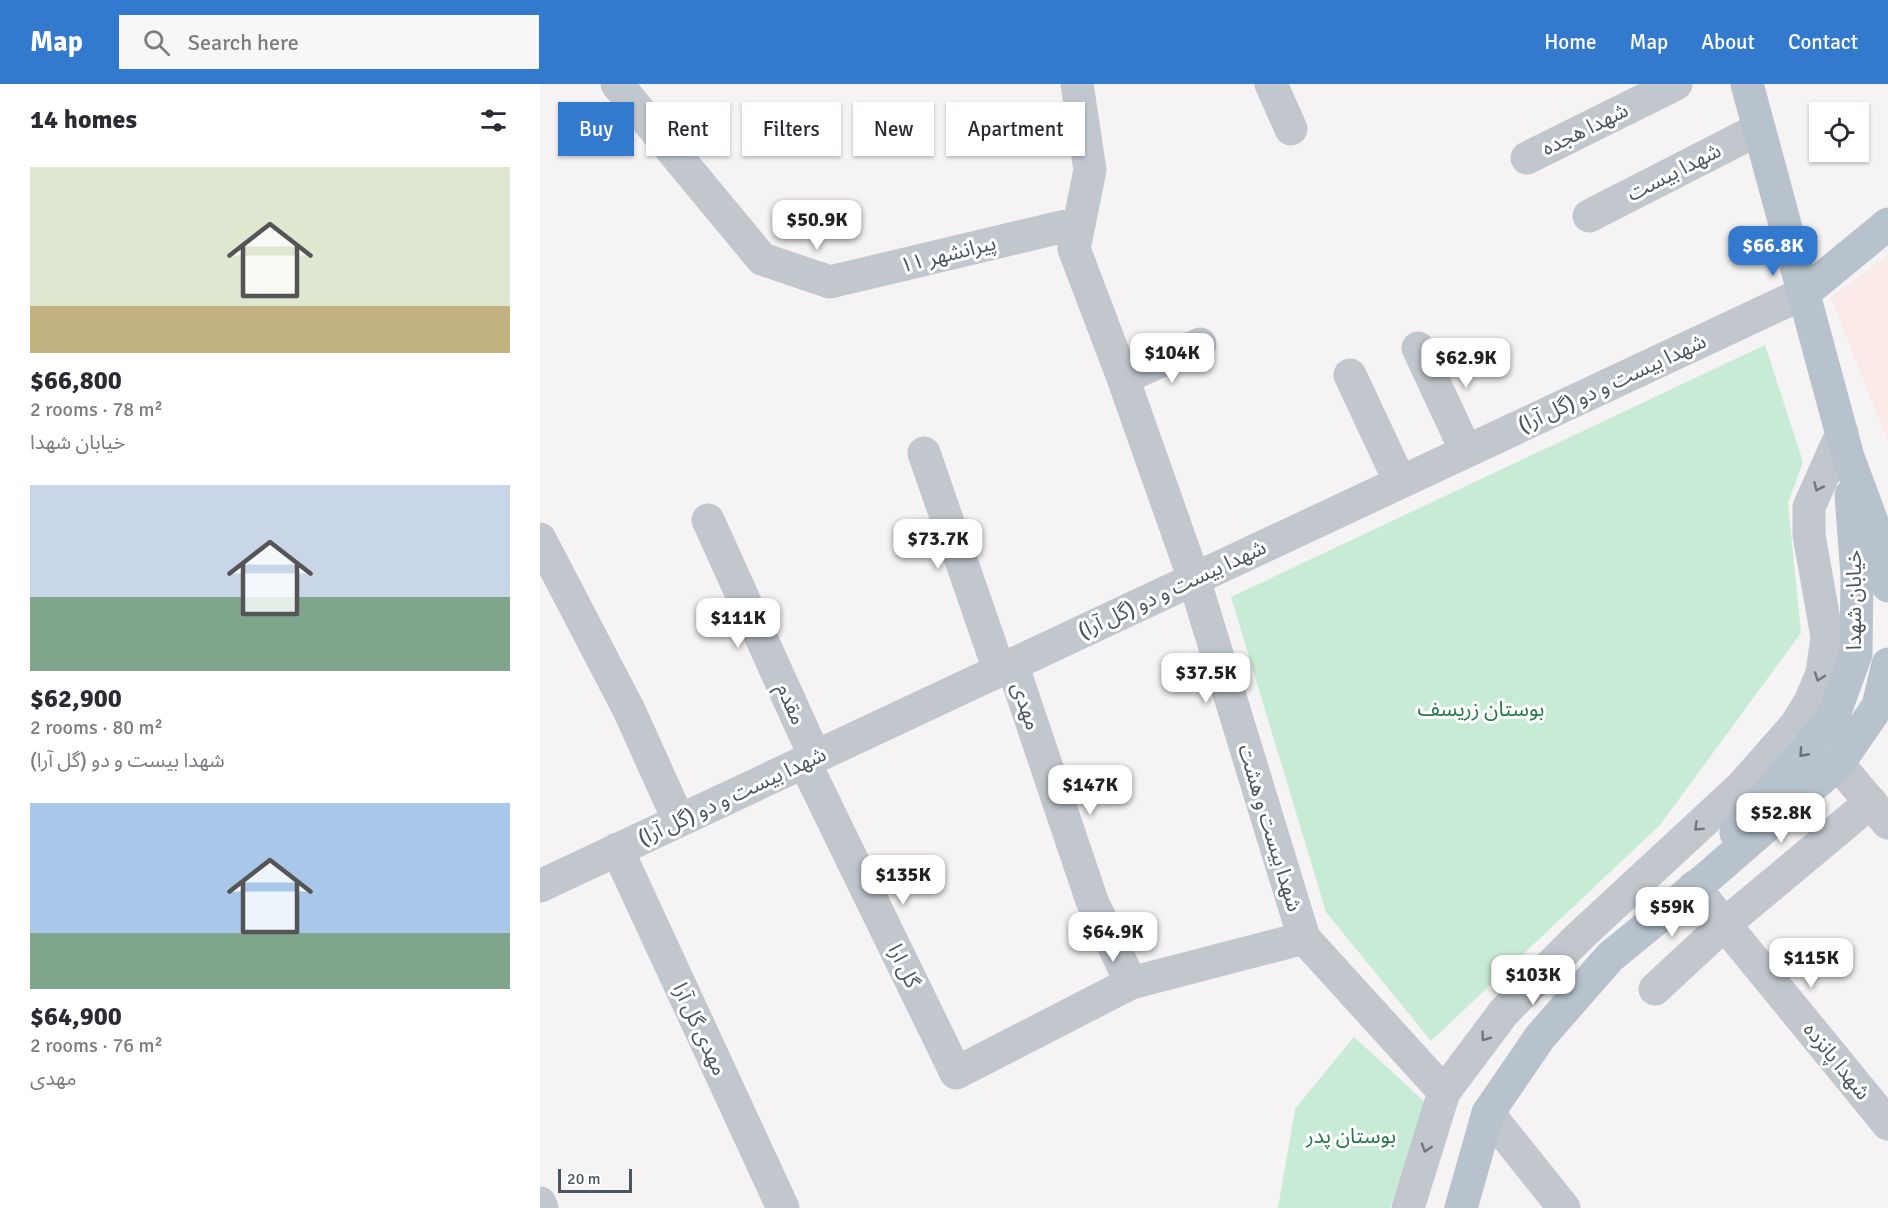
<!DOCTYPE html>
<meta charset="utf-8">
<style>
body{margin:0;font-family:Signika,"Noto Sans Arabic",sans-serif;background:#f7f7f7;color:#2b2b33;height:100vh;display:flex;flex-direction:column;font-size:22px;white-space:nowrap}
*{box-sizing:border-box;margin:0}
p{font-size:20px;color:#7c7c81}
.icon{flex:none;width:33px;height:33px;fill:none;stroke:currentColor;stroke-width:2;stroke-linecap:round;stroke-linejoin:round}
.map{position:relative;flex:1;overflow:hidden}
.drawer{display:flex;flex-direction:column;background:#fff;width:540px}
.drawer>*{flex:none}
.top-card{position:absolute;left:18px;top:18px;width:570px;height:54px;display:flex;gap:12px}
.buttons{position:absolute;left:1269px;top:18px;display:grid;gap:12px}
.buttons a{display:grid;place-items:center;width:60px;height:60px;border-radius:0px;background:#fff;box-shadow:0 2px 4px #0004;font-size:30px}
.scale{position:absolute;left:18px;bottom:15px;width:74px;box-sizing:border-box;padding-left:6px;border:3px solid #4d565e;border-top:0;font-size:16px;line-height:21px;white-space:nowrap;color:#4d565e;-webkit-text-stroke:4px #fff;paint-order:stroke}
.price{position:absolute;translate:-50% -51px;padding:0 14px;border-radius:12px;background:#fff;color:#222;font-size:20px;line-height:39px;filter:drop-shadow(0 2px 3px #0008)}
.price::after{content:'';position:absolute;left:50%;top:36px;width:18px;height:14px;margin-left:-9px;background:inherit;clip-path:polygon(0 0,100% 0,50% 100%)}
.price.selected{background:#337acf;color:#fff}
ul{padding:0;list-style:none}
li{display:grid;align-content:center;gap:12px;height:318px;padding:0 30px}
li span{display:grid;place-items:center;height:186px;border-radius:0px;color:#555}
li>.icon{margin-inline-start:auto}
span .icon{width:108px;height:108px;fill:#fffc;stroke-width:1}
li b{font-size:26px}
h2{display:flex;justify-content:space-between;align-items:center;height:72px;padding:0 30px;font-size:26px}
.pill{padding:0 21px;border-radius:0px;background:#fff;box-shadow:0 2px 4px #0004;font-size:21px;line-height:54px}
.pill.selected{background:#337acf;color:#fff}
header{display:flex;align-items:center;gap:36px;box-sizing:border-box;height:84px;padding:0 30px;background:#337acf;color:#fff}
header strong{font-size:28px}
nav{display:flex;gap:33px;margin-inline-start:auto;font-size:21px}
.search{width:420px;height:54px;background:#f7f7f7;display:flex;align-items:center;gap:15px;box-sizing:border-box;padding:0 21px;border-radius:0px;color:#7c7c81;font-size:22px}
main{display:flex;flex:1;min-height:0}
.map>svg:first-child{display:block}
.medical{fill:#f9eae8}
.park{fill:#c8ebd5}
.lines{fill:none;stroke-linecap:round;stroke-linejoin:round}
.minor{stroke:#c1c7cd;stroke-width:33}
.major{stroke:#b7c2cd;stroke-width:33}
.oneway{stroke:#70787f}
.oneway2{stroke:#68717a}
.labels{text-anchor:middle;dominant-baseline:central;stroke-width:6;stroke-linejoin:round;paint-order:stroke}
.street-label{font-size:21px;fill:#4d565e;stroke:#fff}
.park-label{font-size:21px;fill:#24784d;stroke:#fff}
</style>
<header>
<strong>Map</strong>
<div class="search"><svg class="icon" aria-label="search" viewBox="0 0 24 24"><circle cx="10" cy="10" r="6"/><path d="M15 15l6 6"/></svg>Search here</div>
<nav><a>Home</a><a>Map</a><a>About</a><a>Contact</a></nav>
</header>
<main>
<section class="drawer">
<h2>14 homes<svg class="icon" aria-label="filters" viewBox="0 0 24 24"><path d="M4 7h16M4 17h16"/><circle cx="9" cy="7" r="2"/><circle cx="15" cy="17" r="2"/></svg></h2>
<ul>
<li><span style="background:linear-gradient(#dfe7d0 75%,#c2b280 0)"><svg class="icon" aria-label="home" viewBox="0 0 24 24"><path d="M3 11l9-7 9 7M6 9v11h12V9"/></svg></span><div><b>$66,800</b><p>2 rooms · 78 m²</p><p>خیابان شهدا</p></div></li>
<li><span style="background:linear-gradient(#c9d6e8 60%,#7fa58c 0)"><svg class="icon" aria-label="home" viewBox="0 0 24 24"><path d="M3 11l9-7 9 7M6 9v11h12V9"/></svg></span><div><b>$62,900</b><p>2 rooms · 80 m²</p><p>شهدا بیست و دو (گل آرا)</p></div></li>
<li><span style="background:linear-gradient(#a9c7e8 70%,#7fa58c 0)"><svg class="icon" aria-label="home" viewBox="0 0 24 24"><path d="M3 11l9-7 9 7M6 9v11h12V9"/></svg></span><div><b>$64,900</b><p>2 rooms · 76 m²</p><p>مهدی</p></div></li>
</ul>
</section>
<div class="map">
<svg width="1348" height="1124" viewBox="0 0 1348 1124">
<rect width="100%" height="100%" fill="#f5f3f3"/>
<path class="medical" d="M1348,171V357L1291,214Z"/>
<path class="park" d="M1225,261L1263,378L1248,419L1261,549L1120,741L891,957L786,828L691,513Z
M814,953L885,1018L850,1124H738L755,1025Z"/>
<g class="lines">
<path class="minor" d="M77,0L222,175L290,198L538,139
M537,0L550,86L534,165L583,294L654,495L764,854L904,1008
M731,0L751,45
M987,74L1136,0
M1049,132L1219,45
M878,264L926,367
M810,291L860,398
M583,294L660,260
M384,369L459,586
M168,436L275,673
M0,455L89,626L139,737
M472,580L552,817L591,899
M264,677L416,989L591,899L764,854
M1298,680L1348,739
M77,765L243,1124
M0,802L1264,209
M1154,803L1348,1040
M1115,905L1185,840L1331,718
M948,1029L1024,1124
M0,1119L2,1124
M868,1124L904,1008L964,928L1039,853L1202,702L1255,642L1270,618L1282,589L1287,553L1269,451V423L1302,349"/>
<path class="major" d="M1207,0L1308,373L1341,462L1348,502
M1264,209L1348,140
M1196,749L1205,736L1292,636L1316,570L1317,492L1311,411
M921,1124L948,1029L1000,953L1070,873L1169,792L1298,680L1338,622L1348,580"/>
</g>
<defs><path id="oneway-chevron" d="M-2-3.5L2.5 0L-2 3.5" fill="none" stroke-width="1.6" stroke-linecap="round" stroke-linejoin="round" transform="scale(1.5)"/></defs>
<g class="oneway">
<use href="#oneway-chevron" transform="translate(1278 403) rotate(114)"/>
<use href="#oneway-chevron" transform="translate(1279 593) rotate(109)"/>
<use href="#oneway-chevron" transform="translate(1158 743) rotate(137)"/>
<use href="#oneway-chevron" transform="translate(945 953) rotate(127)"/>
<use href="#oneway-chevron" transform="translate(886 1064) rotate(107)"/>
</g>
<use class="oneway2" href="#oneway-chevron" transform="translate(1263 669) rotate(132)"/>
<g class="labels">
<g class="street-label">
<text transform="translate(1045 45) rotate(-26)">شهدا هجده</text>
<text transform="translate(1134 88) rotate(-27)">شهدا بیست</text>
<text transform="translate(408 170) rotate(-14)">پیرانشهر ۱۱</text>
<text transform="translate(1072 299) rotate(-25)">شهدا بیست و دو (گل آرا)</text>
<text transform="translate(632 505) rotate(-25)">شهدا بیست و دو (گل آرا)</text>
<text transform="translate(1314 516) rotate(-90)">خیابان شهدا</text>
<text transform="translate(251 620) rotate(66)">مقدم</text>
<text transform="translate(486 622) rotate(71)">مهدی</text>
<text transform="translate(192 712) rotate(-25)">شهدا بیست و دو (گل آرا)</text>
<text transform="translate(730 744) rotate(73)">شهدا بیست و هشت</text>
<text transform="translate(364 882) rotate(64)">گل ارا</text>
<text transform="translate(160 945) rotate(65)">مهدی گل آرا</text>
<text transform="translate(1297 977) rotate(51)">شهدا پانزده</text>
</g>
<g class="park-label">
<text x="941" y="625">بوستان زریسف</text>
<text x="811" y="1052">بوستان پدر</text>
</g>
</g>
</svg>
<div class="buttons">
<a><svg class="icon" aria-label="locate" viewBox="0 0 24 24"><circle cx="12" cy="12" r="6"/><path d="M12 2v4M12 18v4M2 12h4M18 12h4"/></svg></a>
</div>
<div class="scale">20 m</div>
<b class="price" style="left:277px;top:167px">$50.9K</b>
<b class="price selected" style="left:1233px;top:193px">$66.8K</b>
<b class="price" style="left:632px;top:300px">$104K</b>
<b class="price" style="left:926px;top:305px">$62.9K</b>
<b class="price" style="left:398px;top:486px">$73.7K</b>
<b class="price" style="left:198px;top:565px">$111K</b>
<b class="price" style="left:666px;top:620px">$37.5K</b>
<b class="price" style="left:550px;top:732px">$147K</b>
<b class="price" style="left:1241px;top:760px">$52.8K</b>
<b class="price" style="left:363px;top:822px">$135K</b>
<b class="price" style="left:1132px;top:854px">$59K</b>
<b class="price" style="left:573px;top:879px">$64.9K</b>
<b class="price" style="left:1271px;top:905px">$115K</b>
<b class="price" style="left:993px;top:922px">$103K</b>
<div class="top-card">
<a class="pill selected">Buy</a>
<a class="pill">Rent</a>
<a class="pill">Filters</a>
<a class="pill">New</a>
<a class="pill">Apartment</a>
</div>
</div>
</main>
